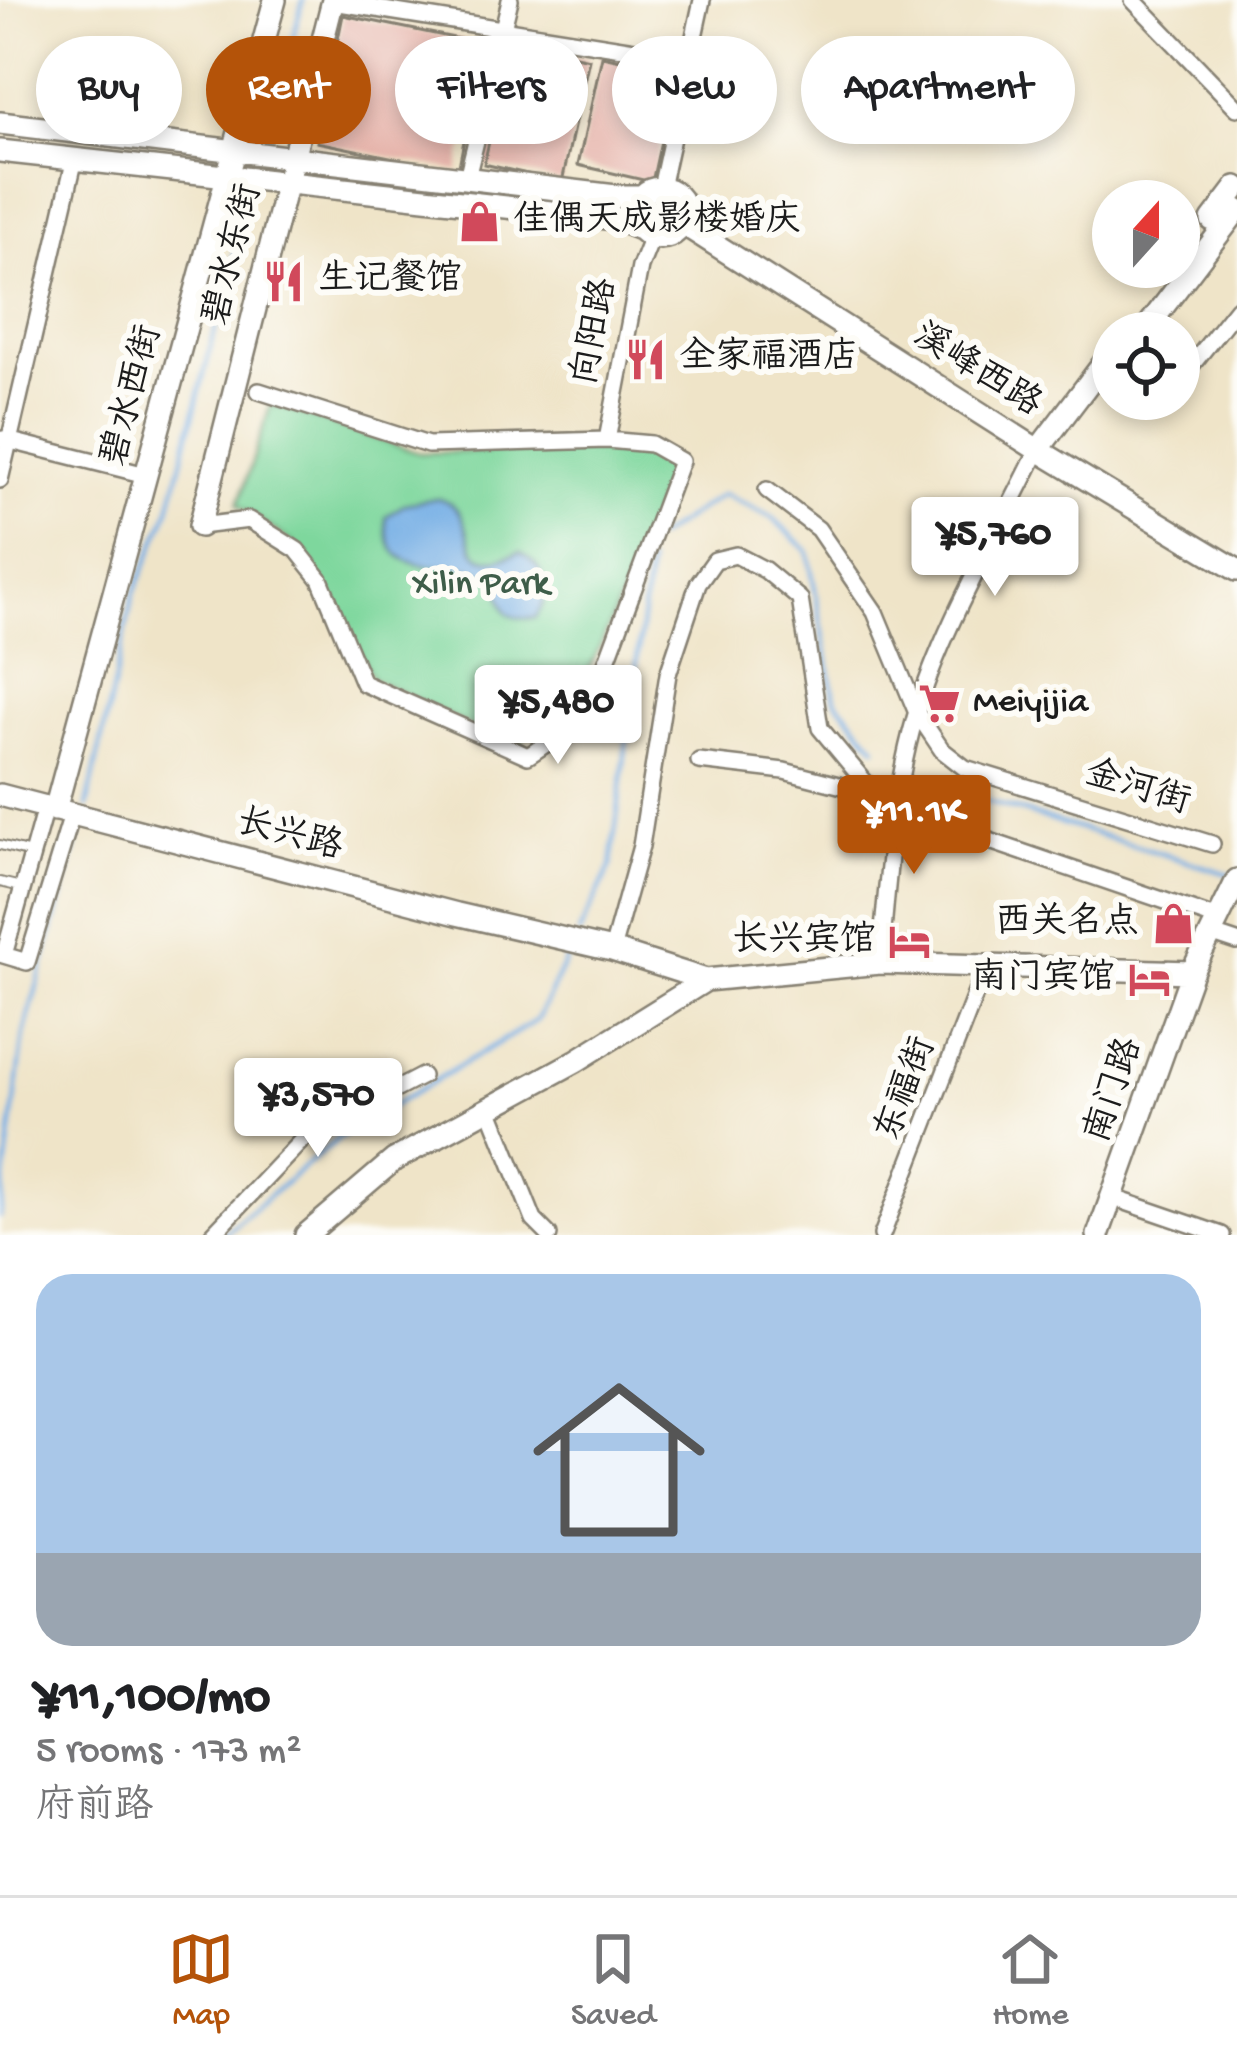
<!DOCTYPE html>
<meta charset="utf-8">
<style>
body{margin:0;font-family:"Gochi Hand","LXGW WenKai TC",sans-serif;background:#f6f6f6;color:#202124;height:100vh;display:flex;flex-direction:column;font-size:45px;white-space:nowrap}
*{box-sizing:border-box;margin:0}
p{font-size:39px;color:#757577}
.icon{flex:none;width:66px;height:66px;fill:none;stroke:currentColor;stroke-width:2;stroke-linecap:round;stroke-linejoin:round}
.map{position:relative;height:1235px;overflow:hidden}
.panel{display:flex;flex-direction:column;background:#fff;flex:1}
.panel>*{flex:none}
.guide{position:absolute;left:36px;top:36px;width:1167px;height:108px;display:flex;gap:24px}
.needle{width:78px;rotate:21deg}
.buttons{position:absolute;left:1092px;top:180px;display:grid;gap:24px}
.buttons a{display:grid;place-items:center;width:108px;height:108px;border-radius:50%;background:#fff;box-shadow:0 6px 18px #0003;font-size:60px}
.price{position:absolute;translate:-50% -102px;padding:0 27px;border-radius:12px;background:#fff;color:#222;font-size:39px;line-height:78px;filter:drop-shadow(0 3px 6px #0008)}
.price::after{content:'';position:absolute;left:50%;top:72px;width:36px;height:27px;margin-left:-18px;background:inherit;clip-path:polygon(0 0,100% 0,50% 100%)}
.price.active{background:#b45309;color:#fff}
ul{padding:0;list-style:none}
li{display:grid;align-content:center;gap:24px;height:636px;padding:0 36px}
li+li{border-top:3px solid #e0e0e0}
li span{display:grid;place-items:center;height:372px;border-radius:36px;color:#555}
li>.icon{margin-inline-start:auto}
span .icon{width:216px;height:216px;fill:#fffc;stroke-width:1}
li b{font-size:51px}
.tag{padding:0 42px;border-radius:54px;background:#fff;box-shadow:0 6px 18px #0003;font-size:42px;line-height:108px}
.tag.active{background:#b45309;color:#fff}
.tab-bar{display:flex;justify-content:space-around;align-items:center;height:168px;border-top:3px solid #e0e0e0;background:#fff;font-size:33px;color:#757577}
.tab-bar a{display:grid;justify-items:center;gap:6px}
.tab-bar .active{color:#b45309}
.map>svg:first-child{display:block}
.green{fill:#7ed79d;stroke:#4d7a5c;stroke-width:3}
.water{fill:#74aee5;stroke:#486580;stroke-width:3}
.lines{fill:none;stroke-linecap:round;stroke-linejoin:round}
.stream{stroke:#74aee5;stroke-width:4.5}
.building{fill:#e4aea5}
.lane-casing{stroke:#868072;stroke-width:12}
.street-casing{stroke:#868072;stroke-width:20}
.secondary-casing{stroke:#868072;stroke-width:26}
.lane{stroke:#fff;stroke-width:8}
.street{stroke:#fff;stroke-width:15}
.secondary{stroke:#fff;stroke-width:21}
.labels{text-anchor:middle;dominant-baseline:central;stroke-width:12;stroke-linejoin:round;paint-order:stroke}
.poi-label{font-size:36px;fill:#1c1c1c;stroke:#fdfcf7;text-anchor:start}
.street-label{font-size:36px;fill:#1c1c1c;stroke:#fdfcf7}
.park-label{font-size:36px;fill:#3e5d49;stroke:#fdfcf7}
</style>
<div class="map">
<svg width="1237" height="1235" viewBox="0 0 1237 1235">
<rect width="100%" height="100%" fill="#fdfcf7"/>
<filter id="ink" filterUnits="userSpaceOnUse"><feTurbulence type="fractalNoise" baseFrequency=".00833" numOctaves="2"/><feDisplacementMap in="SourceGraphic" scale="24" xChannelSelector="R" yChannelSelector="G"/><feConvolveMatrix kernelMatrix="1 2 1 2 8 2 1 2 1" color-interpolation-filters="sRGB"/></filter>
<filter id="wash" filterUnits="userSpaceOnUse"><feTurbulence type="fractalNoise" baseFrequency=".004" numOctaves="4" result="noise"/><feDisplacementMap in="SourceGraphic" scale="48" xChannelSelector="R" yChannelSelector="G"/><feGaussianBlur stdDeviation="2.7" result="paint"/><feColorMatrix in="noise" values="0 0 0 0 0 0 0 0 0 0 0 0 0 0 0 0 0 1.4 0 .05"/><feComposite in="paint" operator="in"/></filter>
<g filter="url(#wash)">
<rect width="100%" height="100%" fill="#efe4c8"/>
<path class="green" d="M271,404L419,453L635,448L672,463C637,552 607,651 553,731L530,730L517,749L372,678L346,626L293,543L238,505Z"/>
<path class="water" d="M438,498C488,512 447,582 520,552C545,566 554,594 535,618C488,623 511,588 486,574C453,555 385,588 386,517L405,504Z"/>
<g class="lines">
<path class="stream" d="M266,140L303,0
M657,538L723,494L773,518L808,551L835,699L876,747
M930,784L1232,875
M87,807L133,596L170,508L243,221
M579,933L611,866L649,564
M0,1217L24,1034L80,829
M222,1235L340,1137L537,1020L571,949"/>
</g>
<g id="blocks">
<path class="building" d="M343,15L483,44L458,171L317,142Z
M511,42L589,59L562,182L484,164Z
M602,56L676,72L652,182L578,165Z"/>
</g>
</g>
<g filter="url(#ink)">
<use href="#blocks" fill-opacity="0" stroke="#868072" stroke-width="3"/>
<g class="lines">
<defs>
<path id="lane" d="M0,845L31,853
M0,882L21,887"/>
<path id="street" d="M1133,0L1237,108
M333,2L672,56
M467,178L510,0
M661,188L702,0
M1179,381L1237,308
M1164,400L1165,399
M3,439L146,475
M607,440L640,267L652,237
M0,480L75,158
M767,490L818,529L875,612L917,713L942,750L965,768L1212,844
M200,526L249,520L297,550L320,579L363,683L528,756L586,717L681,461L651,444L607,440L428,445L259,391
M699,761L784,771L870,793
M896,809L1218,919
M1213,934L1237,942
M612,950L641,846L668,674L698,584L715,560L736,555L765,570L800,599L820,728L895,818
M0,954L27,962L72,815
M4,955L45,808
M880,963C888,881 892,798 915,718C941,628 997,535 1038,450
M489,1108L534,1220L549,1235
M1114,1198L1222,1235
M212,1235L305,1137L422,1076
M882,1235L987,964"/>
<path id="secondary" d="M0,123L616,196H642
M0,151L615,219L640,229
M635 213a25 25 0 1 1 50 0a25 25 0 1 1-50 0Z
M1212,220L1237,187
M683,224L1038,450L1237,570
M1143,333L1237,210
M1038,450L1113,351
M200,526L333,0
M0,795L457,914L612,950L706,980L880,963L1192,972
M55,810L275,0
M306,1235L394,1160L576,1061L706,980
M1098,1235L1192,972L1237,880"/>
</defs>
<use href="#lane" class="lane-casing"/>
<use href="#street" class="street-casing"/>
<use href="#secondary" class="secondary-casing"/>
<use href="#lane" class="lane"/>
<use href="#street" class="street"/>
<use href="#secondary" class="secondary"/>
</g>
</g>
<defs>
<symbol id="shop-bare" viewBox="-9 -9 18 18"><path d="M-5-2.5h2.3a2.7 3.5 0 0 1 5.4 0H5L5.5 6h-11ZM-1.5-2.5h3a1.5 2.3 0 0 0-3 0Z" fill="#d1495b" stroke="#fdfcf7" stroke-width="2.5" paint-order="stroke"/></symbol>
<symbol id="restaurant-bare" viewBox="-9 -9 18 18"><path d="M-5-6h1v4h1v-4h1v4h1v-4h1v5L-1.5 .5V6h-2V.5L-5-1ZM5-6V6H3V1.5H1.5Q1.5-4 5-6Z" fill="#d1495b" stroke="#fdfcf7" stroke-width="2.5" paint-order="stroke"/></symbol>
<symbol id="supermarket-bare" viewBox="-9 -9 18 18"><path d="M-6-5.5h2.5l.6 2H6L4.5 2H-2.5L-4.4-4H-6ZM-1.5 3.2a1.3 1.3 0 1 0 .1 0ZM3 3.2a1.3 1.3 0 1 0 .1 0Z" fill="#d1495b" stroke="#fdfcf7" stroke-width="2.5" paint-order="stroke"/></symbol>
<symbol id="hotel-bare" viewBox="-9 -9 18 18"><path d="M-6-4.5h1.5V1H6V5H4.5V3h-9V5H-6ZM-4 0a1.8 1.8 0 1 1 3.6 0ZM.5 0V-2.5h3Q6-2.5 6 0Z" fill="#d1495b" stroke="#fdfcf7" stroke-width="2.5" paint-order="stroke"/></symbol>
</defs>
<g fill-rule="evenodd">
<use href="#shop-bare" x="450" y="192" width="59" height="59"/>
<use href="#restaurant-bare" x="254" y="252" width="59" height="59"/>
<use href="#restaurant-bare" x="616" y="330" width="59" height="59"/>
<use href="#supermarket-bare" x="910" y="674" width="59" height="59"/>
<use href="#shop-bare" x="1144" y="894" width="59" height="59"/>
<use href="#hotel-bare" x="880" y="912" width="59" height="59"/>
<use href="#hotel-bare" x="1120" y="950" width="59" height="59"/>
</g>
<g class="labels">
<g class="poi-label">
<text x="513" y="222">佳偶天成影楼婚庆</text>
<text x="318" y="281">生记餐馆</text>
<text x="679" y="359">全家福酒店</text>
<text x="973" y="703">Meiyijia</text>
<text x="1139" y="924" text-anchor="end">西关名点</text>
<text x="876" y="942" text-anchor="end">长兴宾馆</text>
<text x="1115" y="980" text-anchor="end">南门宾馆</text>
</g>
<g class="street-label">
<text transform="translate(235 255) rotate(-76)">碧水东街</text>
<text transform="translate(597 332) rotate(-79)">向阳路</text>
<text transform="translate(976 372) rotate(32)">溪峰西路</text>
<text transform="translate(134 396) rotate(-75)">碧水西街</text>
<text transform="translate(1137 790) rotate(17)">金河街</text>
<text transform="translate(289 837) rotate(15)">长兴路</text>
<text transform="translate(908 1090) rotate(-69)">东福街</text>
<text transform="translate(1116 1091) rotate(-71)">南门路</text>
</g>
<g class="park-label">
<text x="481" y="585">Xilin Park</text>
</g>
</g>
</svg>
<div class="buttons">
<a><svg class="needle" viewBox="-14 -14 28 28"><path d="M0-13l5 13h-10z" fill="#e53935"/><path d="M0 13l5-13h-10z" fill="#757577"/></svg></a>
<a><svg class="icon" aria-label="locate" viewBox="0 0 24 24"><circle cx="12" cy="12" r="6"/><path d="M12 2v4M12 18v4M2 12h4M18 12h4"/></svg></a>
</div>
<b class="price" style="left:995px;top:599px">¥5,760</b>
<b class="price" style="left:558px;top:767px">¥5,480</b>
<b class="price active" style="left:914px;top:877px">¥11.1K</b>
<b class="price" style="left:318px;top:1160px">¥3,570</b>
<div class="guide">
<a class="tag">Buy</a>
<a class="tag active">Rent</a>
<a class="tag">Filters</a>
<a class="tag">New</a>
<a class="tag">Apartment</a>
</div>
</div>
<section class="panel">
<ul>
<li><span style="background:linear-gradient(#a9c7e8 75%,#9aa5b1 0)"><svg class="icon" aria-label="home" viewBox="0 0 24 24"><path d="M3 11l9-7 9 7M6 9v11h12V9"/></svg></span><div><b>¥11,100/mo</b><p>5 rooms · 173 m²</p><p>府前路</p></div></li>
</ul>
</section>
<nav class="tab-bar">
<a class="active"><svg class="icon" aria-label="map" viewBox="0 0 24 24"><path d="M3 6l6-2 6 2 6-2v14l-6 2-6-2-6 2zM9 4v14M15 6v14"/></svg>Map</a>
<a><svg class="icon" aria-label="saved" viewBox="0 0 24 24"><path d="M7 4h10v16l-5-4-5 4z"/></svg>Saved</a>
<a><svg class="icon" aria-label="home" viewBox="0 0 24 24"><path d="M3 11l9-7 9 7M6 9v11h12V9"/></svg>Home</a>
</nav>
